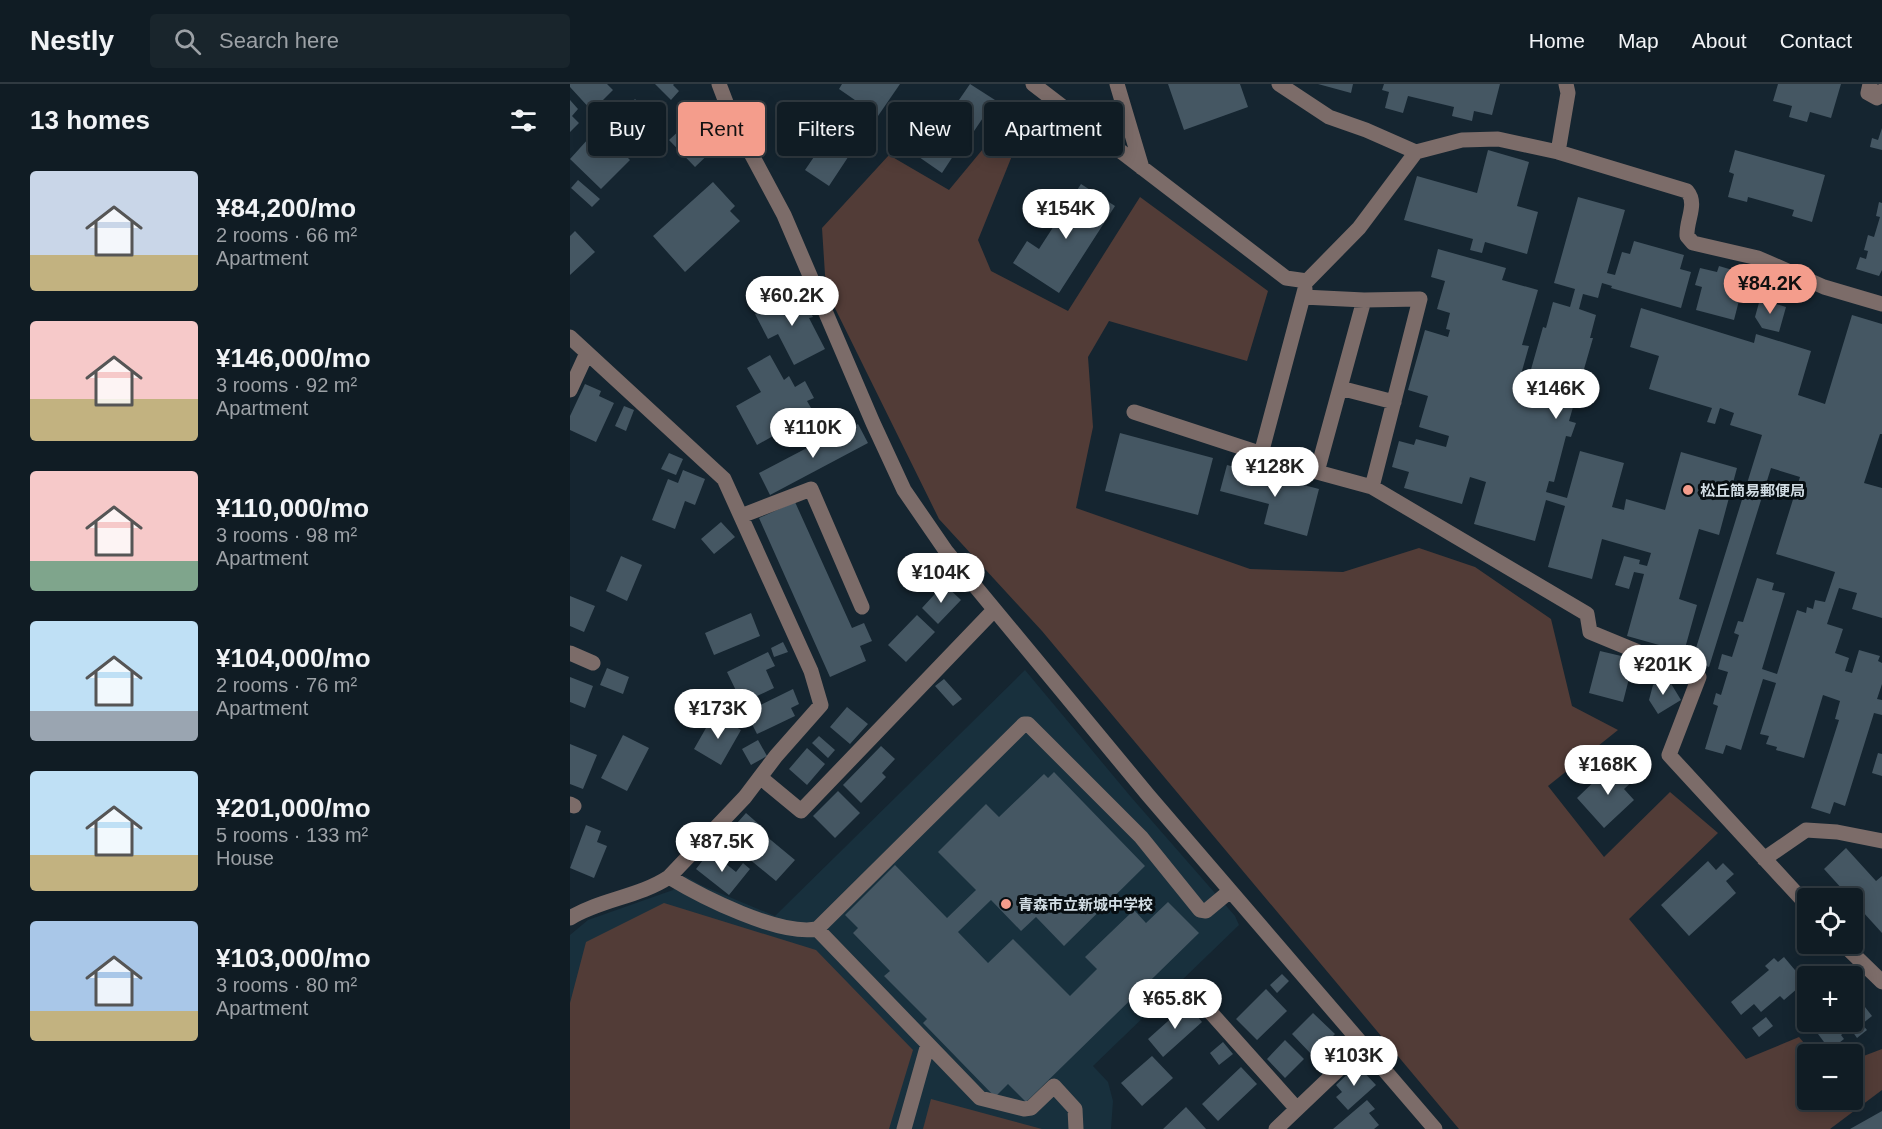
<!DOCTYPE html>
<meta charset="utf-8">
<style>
body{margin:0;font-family:Helvetica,"Noto Sans JP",sans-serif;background:#19252c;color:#f1f3f6;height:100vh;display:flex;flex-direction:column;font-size:22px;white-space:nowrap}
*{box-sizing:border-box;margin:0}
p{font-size:20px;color:#9ca1a6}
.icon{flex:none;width:33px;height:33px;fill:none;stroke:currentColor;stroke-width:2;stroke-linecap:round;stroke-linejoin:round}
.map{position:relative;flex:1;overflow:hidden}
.side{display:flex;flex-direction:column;background:#101c24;width:570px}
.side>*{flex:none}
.top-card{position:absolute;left:18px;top:18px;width:570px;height:54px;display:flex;gap:12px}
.buttons{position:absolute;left:1227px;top:804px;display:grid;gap:12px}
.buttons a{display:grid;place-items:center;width:66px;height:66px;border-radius:6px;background:#101c24;box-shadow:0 3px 15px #0003,0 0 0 2px #303a41;font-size:30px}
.price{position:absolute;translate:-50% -51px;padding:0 14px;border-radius:21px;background:#fff;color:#222;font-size:20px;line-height:39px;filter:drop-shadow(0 2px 3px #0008)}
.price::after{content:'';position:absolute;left:50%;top:36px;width:18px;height:14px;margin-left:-9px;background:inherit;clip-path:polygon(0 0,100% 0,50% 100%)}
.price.current{background:#f49d8c;color:#111}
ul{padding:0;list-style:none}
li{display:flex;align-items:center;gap:18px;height:150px;padding:0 30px}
li span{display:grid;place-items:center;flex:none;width:168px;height:120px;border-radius:6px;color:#555}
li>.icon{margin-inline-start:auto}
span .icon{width:72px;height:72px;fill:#fffc;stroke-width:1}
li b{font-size:26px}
h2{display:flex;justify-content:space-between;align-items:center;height:72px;padding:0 30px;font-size:26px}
.tag{padding:0 21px;border-radius:6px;background:#101c24;box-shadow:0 3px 15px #0003,0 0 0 2px #303a41;font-size:21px;line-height:54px}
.tag.current{background:#f49d8c;color:#111}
header{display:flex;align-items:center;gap:36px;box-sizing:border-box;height:84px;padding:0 30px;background:#101c24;border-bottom:2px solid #303a41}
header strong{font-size:28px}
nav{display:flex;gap:33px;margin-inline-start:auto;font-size:21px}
.search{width:420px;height:54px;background:#19252c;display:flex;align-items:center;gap:15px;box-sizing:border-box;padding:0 21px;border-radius:6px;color:#9ca1a6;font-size:22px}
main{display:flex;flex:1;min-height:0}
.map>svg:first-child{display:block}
.built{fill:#18303d}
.green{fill:#523c37}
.building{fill:#455763}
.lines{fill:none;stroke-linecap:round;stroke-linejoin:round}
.minor{stroke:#7c6c69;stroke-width:15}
.poi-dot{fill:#f49d8c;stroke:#070e12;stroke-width:2}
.labels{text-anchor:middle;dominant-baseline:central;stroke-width:6;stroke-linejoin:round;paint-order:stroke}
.poi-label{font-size:15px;font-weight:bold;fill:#d2dde4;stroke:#070e12;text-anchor:start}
</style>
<header>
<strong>Nestly</strong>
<div class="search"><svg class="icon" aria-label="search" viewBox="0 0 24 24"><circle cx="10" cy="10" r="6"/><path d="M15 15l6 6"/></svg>Search here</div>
<nav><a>Home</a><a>Map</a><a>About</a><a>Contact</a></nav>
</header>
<main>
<section class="side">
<h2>13 homes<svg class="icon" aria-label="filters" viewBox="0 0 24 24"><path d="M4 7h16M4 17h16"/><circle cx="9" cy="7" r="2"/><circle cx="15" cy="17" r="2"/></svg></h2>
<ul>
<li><span style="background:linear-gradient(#c9d6e8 70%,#c2b280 0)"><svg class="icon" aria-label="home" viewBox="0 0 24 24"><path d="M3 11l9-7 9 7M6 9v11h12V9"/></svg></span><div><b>¥84,200/mo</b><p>2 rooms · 66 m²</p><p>Apartment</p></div></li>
<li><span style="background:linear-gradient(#f6c9c9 65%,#c2b280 0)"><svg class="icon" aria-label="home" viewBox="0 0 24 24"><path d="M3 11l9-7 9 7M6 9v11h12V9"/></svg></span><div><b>¥146,000/mo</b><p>3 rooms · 92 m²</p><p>Apartment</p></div></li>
<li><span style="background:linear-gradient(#f6c9c9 75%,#7fa58c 0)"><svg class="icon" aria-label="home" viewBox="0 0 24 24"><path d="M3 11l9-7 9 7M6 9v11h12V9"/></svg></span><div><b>¥110,000/mo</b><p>3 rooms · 98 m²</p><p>Apartment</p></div></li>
<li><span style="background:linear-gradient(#bfe0f5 75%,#9aa5b1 0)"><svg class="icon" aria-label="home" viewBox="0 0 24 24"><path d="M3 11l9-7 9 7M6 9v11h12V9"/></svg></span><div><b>¥104,000/mo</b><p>2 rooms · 76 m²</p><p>Apartment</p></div></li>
<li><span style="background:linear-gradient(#bfe0f5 70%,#c2b280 0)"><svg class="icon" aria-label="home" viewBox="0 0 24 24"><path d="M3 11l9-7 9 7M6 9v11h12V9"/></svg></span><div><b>¥201,000/mo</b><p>5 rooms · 133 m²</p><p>House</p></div></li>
<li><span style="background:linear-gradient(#a9c7e8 75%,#c2b280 0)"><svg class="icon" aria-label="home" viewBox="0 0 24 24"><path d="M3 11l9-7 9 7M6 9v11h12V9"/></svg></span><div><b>¥103,000/mo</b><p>3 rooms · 80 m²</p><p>Apartment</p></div></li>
</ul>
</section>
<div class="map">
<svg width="1312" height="1045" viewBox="0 0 1312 1045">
<rect width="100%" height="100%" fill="#152530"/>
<path class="built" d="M455,586L561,713L665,832L669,841L523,982L538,998L543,1017L541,1045H0V851L18,836L103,806L115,792L133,802L205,832Z"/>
<path class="green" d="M427,48L448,57L408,156L421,187L498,227L570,113L698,207L677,277L539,237L518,273L523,343L506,424L680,485L773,488L849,464L905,483L981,535L1002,622L1048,646L978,702L1034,773L1100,708L1148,749L1059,835L1176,975L1229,953L1243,970H1238V1016H1282L1283,976L1312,965V1006L1260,1045H889L472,547L369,435L256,206L252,144L319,71L379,106Z
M94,819L246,866L343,966L319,1045H0V919L16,858Z
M361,1015L472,1045H353Z"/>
<path class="building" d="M0,0H37L43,6L22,27L0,3Z
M85,0H104L103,1L109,7L101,16Z
M272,0H330L308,32L269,5Z
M400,0L425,16L396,59L393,57L372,89L349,73L371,41L376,44L385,32L380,29Z
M598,0H670L678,23L614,46Z
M748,0H783L781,9Z
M814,0H930L922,31L904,27L902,37L882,32L884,23L838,12L833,29L815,24L819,8L812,6Z
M1208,0H1271L1261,34L1240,28L1237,38L1219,33L1222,22L1203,17Z
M65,15L82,32L64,52L47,35Z
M0,16L8,25L2,32L9,39L0,48Z
M136,22L156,43L143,55L148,61L125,83L99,56Z
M265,42L288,58L259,102L235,86Z
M28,44L60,76L31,105L0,75Z
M1312,44V66L1300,63L1302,54L1308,56Z
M918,66L959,78L947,122L968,128L957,170L915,158L912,169L900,166L903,155L834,136L847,92L907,109Z
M1165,66L1255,91L1242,138L1222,132L1224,126L1178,113L1177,118L1158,113L1164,90L1159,88Z
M8,96L30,115L22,123L1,104Z
M143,98L165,122L160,127L170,137L115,188L83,152Z
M511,100L545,122L489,209L443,179L457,157L469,165Z
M1008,113L1055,126L1037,189L1045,191L1052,168L1060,170L1064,157L1114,171L1110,185L1121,188L1111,224L1041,204L1042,202L1032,199L1028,214L1013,210L1009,225L1026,231L1020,254H1023L999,337L1006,339L1001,353L996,352L984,398L979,397L976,408L997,414L1010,367L1054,379L1042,423L1054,426L1056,415L1095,426L1111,368L1167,384L1149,451L1129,445L1109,515L1127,521L1114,568L1057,552L1074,490L1064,488L1059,505L1045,501L1054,472L1070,476L1069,480L1077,482L1081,469L1032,455L1022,495L978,483L995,422L976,416L965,457L904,440L916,398L900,393L892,420L834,404L839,388L822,383L829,357L844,361L846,355L876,363L879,352L849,343L858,312L838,306L855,246L878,253L880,246L876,245L880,229L867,225L875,197L861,193L868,165L936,184L932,196L968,206L952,261L959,262L948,301L956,303L973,243L976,244L983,218L1000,223L1005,205L984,199Z
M1309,118L1312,119V186L1309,192L1286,185L1290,173L1296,175L1298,167L1294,166L1298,151L1304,153L1310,133L1306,132Z
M5,147L25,168L0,191V152Z
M1149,182L1166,187L1164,194L1174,197L1164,236L1126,226L1132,203L1125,201L1130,184L1147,188Z
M229,207L243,233L239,234L255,265L224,281L208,250L198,255L185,230Z
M1190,215L1216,223L1209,248L1192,244L1185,233Z
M1071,224L1184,259L1186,250L1241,267L1228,311L1255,320L1282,231L1312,240V350H1310L1294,399L1312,404V534L1282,525L1287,509L1269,504L1257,540L1273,545L1265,569L1279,574L1275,587L1282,589L1289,566L1310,572L1308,577L1312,579V600L1307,615L1312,616V631L1304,629L1275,722L1264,718L1260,730L1241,724L1269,636L1265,635L1270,617L1253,611L1234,674L1206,666L1207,663L1196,660L1199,652L1190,650L1206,599L1193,595L1171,666L1156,661L1153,670L1135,665L1148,622L1143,620L1146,609L1151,611L1158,588L1148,585L1152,570L1162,573L1169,551L1164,549L1168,537L1173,538L1187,494L1204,499L1202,506L1215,509L1192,585L1207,590L1227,526L1236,529L1237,523L1243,525L1245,516L1255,518L1265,488L1206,470L1230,393L1201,384L1139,583L1122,577L1192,351L1160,341L1164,329L1150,324L1145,340L1137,338L1142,324L1079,305L1089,272L1060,263Z
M200,271L214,296L219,292L225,303L235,297L244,314L237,317L244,329L187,361L166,322L191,308L177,284Z
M15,300L31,307L29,312L44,319L26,358L0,346V332Z
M54,322L64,326L56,347L45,342Z
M288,340L298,359L200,411L189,389L273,345L275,347Z
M550,349L643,374L628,431L535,407Z
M99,369L113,375L106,391L91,385Z
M657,381L749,405L737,452L694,440L699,420L650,407Z
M113,386L135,395L125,421L115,417L105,445L82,436L98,395L108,399Z
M225,418L282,544L294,539L302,557L290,562L296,577L260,593L189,434Z
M151,438L165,453L144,470L131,455Z
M51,472L72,481L57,517L36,507Z
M374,500L391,516L368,540L352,524Z
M0,512L25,522L14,548L0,542Z
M181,529L190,552L144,571L135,549Z
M347,531L365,548L336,578L318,561Z
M213,558L218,568L204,573L201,564Z
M1030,567L1064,575L1053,618L1019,609Z
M198,568L205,582L196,586L204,604L172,619L157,588Z
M37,584L59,593L53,610L30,601Z
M0,593L23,602L15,624L0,618Z
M1097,593L1111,616L1088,630L1079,616L1083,601Z
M374,595L392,615L383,622L365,602Z
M223,605L229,620L221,624L225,632L187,650L176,628Z
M277,623L298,640L280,660L260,643Z
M144,630L171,646L151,681L124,665Z
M53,651L79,664L57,707L31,694Z
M249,652L265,666L258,674L242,659Z
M188,656L197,672L181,681L172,665Z
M0,660L27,671L13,705L0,700Z
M311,662L325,675L312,689L316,693L291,719L273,701Z
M237,664L255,680L237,701L219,685Z
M1308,669L1312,670V692L1302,689Z
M1058,682L1067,693L1054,705L1064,716L1034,744L1007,714L1036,686L1044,695Z
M484,688L575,782L494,862L466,833L451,847L421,816L388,848L418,879L443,855L500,912L527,885L515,873L564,826L576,839L598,818L629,849L456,1018L438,1000L425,1013L353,939L357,935L314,892L320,887L283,849L288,844L275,831L325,781L377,834L406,806L368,768L416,720L429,733L474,690L478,694Z
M268,707L290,729L265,754L243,732Z
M176,729L192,743L183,753L167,739Z
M16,741L31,747L27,758L37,762L24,794L0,784Z
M196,752L225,776L206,797L178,774Z
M1276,764L1306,797L1312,792V849L1254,785Z
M140,767L166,788L173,779L180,785L159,811L126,785Z
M1138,777L1146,786L1153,779L1164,790L1156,797L1166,809L1119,852L1091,821Z
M1214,873L1235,898L1214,916L1210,912L1191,928L1184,920L1171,931L1161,918L1199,886L1195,882L1204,874L1208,878Z
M712,890L719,897L707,909L700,901Z
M696,905L717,927L687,956L666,935Z
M1282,917L1290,927L1295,923L1302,932L1292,940L1297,946L1287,954L1280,944L1271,951L1274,955L1260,966L1245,946L1256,938H1282Z
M617,920L632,938L593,973L578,955Z
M743,929L765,950L756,959L762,965L754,973L748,967L743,972L722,950Z
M1196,933L1203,942L1189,953L1182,944Z
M715,956L734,975L715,994L697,975Z
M653,958L663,970L649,981L640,969Z
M582,972L603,994L572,1022L551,999Z
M787,981L806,1001L778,1026L766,1013L772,1008L766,1001Z
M671,983L687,1000L648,1037L632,1020Z
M797,1016L805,1025L799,1029L809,1041L804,1045H763Z
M616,1023L636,1045H593Z
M1312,1027V1045H1280Z"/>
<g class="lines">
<path class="minor" d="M149,0L162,34L214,131L303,339L334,406L376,467L578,711L865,1045
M463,0L716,194L737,197L789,144L846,68
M547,0L572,84
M709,0L759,33L796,46L846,68L892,56L928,55L988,68L1117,107C1128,120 1116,136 1117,152L1123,159L1188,174L1254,203L1312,220
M1300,0L1298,9L1307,14L1312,7
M988,68L998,9L996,0
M733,213L794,216L850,215L802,403
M0,253L154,395L241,587L251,621L206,672L175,713L99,793C69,813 31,815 0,834
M770,304L824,318
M0,306L17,269
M564,328L747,388L802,403L1017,530L1020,548L1129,593L1099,671L1238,822
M691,370L735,205
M747,388L794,216
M171,432L241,405L292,523
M0,569L23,579
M190,693L231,727L424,526
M0,720L4,722
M1194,775L1236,746L1267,748L1312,757
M99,793C132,813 209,852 247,845
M1273,860L1312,898
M626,912L727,1025
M334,1045L358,960
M506,1045L505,1025L484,1002L461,1024L454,1025L410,1014L247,845L454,640H458L571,753L630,826L636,827L660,807
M706,1045L793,962"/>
</g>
<g class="poi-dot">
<circle cx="1118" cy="406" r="6"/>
<circle cx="436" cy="820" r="6"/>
</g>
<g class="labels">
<g class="poi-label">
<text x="1130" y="406">松丘簡易郵便局</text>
<text x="448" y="820">青森市立新城中学校</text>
</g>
</g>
</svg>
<div class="buttons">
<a><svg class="icon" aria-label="locate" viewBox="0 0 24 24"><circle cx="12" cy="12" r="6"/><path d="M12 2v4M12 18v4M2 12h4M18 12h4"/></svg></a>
<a>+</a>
<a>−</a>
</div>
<b class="price" style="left:496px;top:156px">¥154K</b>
<b class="price current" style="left:1200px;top:231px">¥84.2K</b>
<b class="price" style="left:222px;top:243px">¥60.2K</b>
<b class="price" style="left:986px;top:336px">¥146K</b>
<b class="price" style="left:243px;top:375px">¥110K</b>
<b class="price" style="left:705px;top:414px">¥128K</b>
<b class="price" style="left:371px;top:520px">¥104K</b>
<b class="price" style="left:1093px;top:612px">¥201K</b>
<b class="price" style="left:148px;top:656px">¥173K</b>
<b class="price" style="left:1038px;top:712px">¥168K</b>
<b class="price" style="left:152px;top:789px">¥87.5K</b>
<b class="price" style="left:605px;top:946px">¥65.8K</b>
<b class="price" style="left:784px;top:1003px">¥103K</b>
<div class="top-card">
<a class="tag">Buy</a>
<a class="tag current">Rent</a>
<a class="tag">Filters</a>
<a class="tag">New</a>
<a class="tag">Apartment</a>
</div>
</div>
</main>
